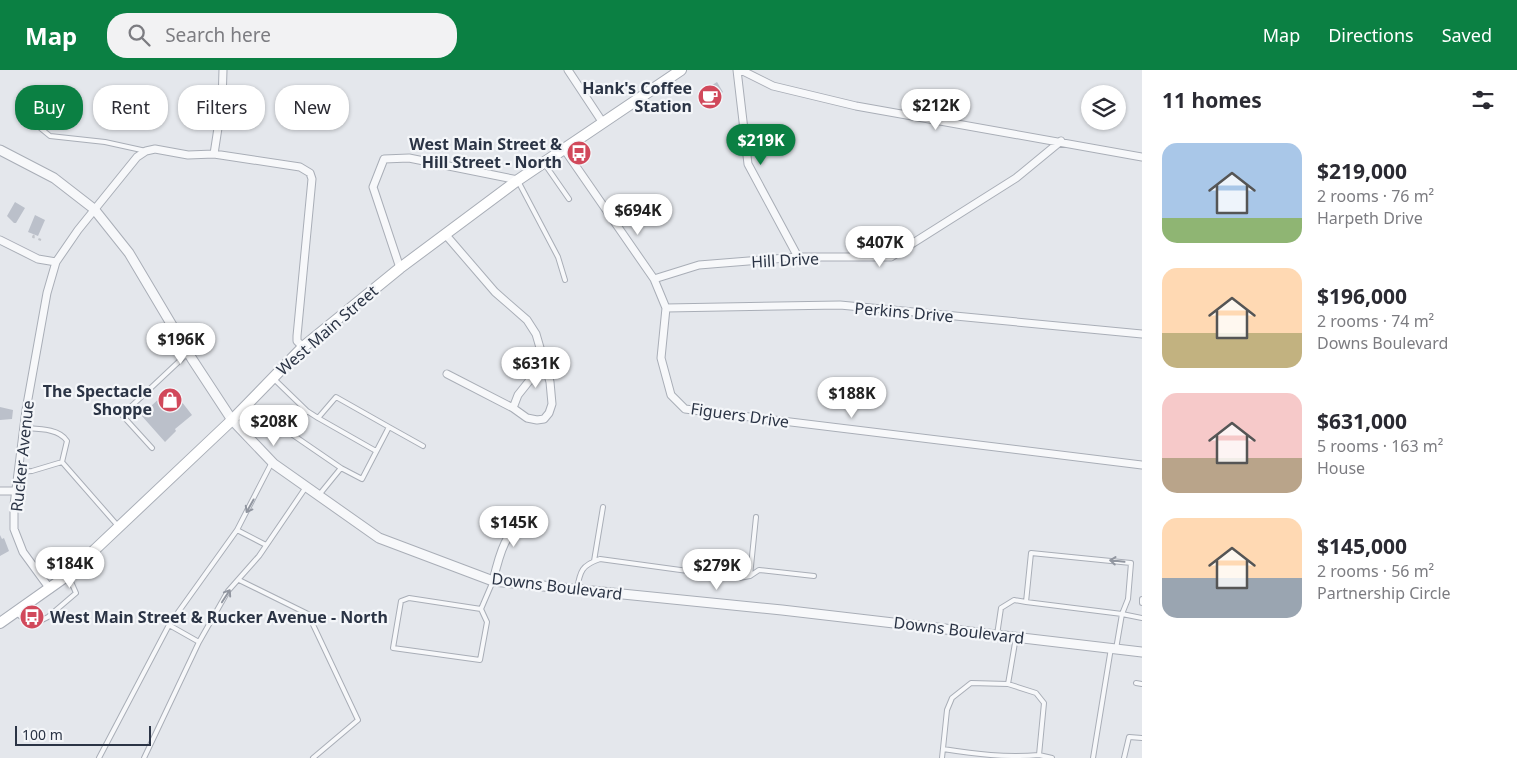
<!DOCTYPE html>
<meta charset="utf-8">
<style>
body{margin:0;font-family:"Noto Sans",sans-serif;background:#f2f2f3;color:#2b2b33;height:100vh;display:flex;flex-direction:column;font-size:19px;white-space:nowrap}
*{box-sizing:border-box;margin:0}
p{font-size:16px;color:#7c7c81}
.icon{flex:none;width:28px;height:28px;fill:none;stroke:currentColor;stroke-width:2;stroke-linecap:round;stroke-linejoin:round}
.map{position:relative;flex:1;overflow:hidden}
.sheet{display:flex;flex-direction:column;background:#fff;width:375px}
.sheet>*{flex:none}
.top-card{position:absolute;left:15px;top:15px;width:475px;height:45px;display:flex;gap:10px}
.tools{position:absolute;left:1081px;top:15px;display:grid;gap:10px}
.tools a{display:grid;place-items:center;width:45px;height:45px;border-radius:50%;background:#fff;box-shadow:0 1px 4px #0004;font-size:25px}
.scale{position:absolute;left:15px;bottom:12px;width:136px;box-sizing:border-box;padding-left:5px;border:2px solid #2b3445;border-top:0;font-size:14px;line-height:18px;white-space:nowrap;color:#2b3445;-webkit-text-stroke:4px #f4f6f9;paint-order:stroke}
.price{position:absolute;translate:-50% -42px;padding:0 11px;border-radius:18px;background:#fff;color:#222;font-size:16px;line-height:32px;filter:drop-shadow(0 1px 2px #0008)}
.price::after{content:'';position:absolute;left:50%;top:30px;width:15px;height:11px;margin-left:-8px;background:inherit;clip-path:polygon(0 0,100% 0,50% 100%)}
.price.current{background:#0b8043;color:#fff}
ul{padding:0;list-style:none}
li{display:flex;align-items:center;gap:15px;height:125px;padding:0 20px}
li span{display:grid;place-items:center;flex:none;width:140px;height:100px;border-radius:15px;color:#555}
li>.icon{margin-inline-start:auto}
span .icon{width:60px;height:60px;fill:#fffc;stroke-width:1}
li b{font-size:21px}
h2{display:flex;justify-content:space-between;align-items:center;height:60px;padding:0 20px;font-size:21px}
.chip{padding:0 18px;border-radius:20px;background:#fff;box-shadow:0 1px 4px #0004;font-size:18px;line-height:45px}
.chip.current{background:#0b8043;color:#fff}
header{display:flex;align-items:center;gap:30px;box-sizing:border-box;height:70px;padding:0 25px;background:#0b8043;color:#fff}
header strong{font-size:24px}
nav{display:flex;gap:28px;margin-inline-start:auto;font-size:18px}
.search{width:350px;height:45px;background:#f2f2f3;display:flex;align-items:center;gap:12px;box-sizing:border-box;padding:0 18px;border-radius:20px;color:#7c7c81;font-size:19px}
main{display:flex;flex:1;min-height:0}
.map>svg:first-child{display:block}
.building{fill:#bbc0ca}
.lines{fill:none;stroke-linecap:round;stroke-linejoin:round}
.service-casing{stroke:#a9aeb7;stroke-width:6}
.minor-casing{stroke:#a9aeb7;stroke-width:9}
.tertiary-casing{stroke:#a9aeb7;stroke-width:11}
.secondary-casing{stroke:#a9aeb7;stroke-width:12}
.path{stroke:#c2c5cb;stroke-width:2;stroke-dasharray:4 4;stroke-linecap:butt}
.service{stroke:#f7f8fa;stroke-width:4}
.minor{stroke:#f7f8fa;stroke-width:7}
.tertiary{stroke:#f7f8fa;stroke-width:9}
.secondary{stroke:#fff;stroke-width:10}
.oneway{stroke:#9196a0}
.labels{text-anchor:middle;dominant-baseline:central;stroke-width:4.5;stroke-linejoin:round;paint-order:stroke}
.poi-label{font-size:16px;font-weight:bold;fill:#2b3445;stroke:#f4f6f9;text-anchor:end}
.street-label{font-size:16px;fill:#2b3445;stroke:#f4f6f9}
</style>
<header>
<strong>Map</strong>
<div class="search"><svg class="icon" aria-label="search" viewBox="0 0 24 24"><circle cx="10" cy="10" r="6"/><path d="M15 15l6 6"/></svg>Search here</div>
<nav><a>Map</a><a>Directions</a><a>Saved</a></nav>
</header>
<main>
<div class="map">
<svg width="1142" height="688" viewBox="0 0 1142 688">
<rect width="100%" height="100%" fill="#e4e7ec"/>
<path class="building" d="M717,12L723,22L708,32L701,22Z
M15,132L25,138L16,153H14L7,146Z
M35,145L45,150L38,166L28,162Z
M171,318L192,345L175,359L176,361L165,372L141,345Z
M0,337L13,340L12,349L0,350Z
M0,465L2,469L4,468L9,481L0,486Z"/>
<g class="lines">
<defs>
<path id="service" d="M39,57L50,66L105,72L146,81
M544,93L569,129
M518,111L558,187L565,210
M273,308L307,341
M318,348L376,381
M389,357L423,376
M23,358C37,359 59,358 67,371L62,392
M152,378L122,345L188,283
M272,392L237,460L169,555L199,572L228,521L259,486L306,417
M18,402L32,401L62,392L118,456
M319,425L341,398L362,409L389,357L336,327L318,348L307,341L290,363L341,398
M237,460L266,475
M594,491L603,437
M750,506L756,447
M239,510L308,544L358,650L313,688
M577,519C580,501 582,495 600,489L739,508L750,506L759,500L814,506
M1142,529V533
M481,539L487,552L480,590L393,578L401,531L409,528L481,539L493,511
M16,543L32,555L48,547L76,523L68,505
M997,565L1001,538L1014,530L1026,532L1122,544L1128,529L1131,493L1031,483L1026,532
M1016,567L1008,614L1036,623L1044,633L1039,685L1052,688
M1116,579L1122,544L1142,548
M1136,613L1142,614
M943,679C975,684 1006,688 1039,685
M99,688L169,555
M144,688L199,572
M942,688L947,640L952,628L971,613L1008,614
M1093,688L1111,578
M1124,688L1129,667L1142,668"/>
<path id="minor" d="M568,0L603,53
M737,0L748,94L798,187
M741,0L773,16L856,36L1142,87
M564,79L654,209L666,238L661,288L671,325L685,339L1142,395
M214,84L222,32L223,0
M445,164L495,222L527,250L536,264L550,312L552,334L549,343L544,349L537,350L527,348L513,338L447,304
M0,170L38,189L56,192
M400,198L373,117L384,89L409,88L518,110
M654,209L699,195L798,187H891L1016,108L1061,71
M666,238L840,235L1142,264
M513,338L518,325L545,291
M0,421H16
M493,511C501,477 505,467 528,441
M50,519L23,482L14,459V435L26,340L47,223L56,192L78,160L137,87L146,81L155,79L188,85L214,84L300,97L310,103L312,109L297,266V271L303,277"/>
<path id="tertiary" d="M0,80L54,108L94,139L129,183L192,289L232,350L274,394L379,468L493,511L782,540L1142,582"/>
<path id="secondary" d="M0,553L68,505L232,350L303,277L400,198L518,110L681,0"/>
</defs>
<use href="#service" class="service-casing"/>
<use href="#minor" class="minor-casing"/>
<use href="#tertiary" class="tertiary-casing"/>
<use href="#secondary" class="secondary-casing"/>
<path class="path" d="M34,165L33,167L41,170"/>
<use href="#service" class="service"/>
<use href="#minor" class="minor"/>
<use href="#tertiary" class="tertiary"/>
<use href="#secondary" class="secondary"/>
</g>
<defs><path id="oneway-shaft" d="M-6 0H5M1.5-3L5.5 0L1.5 3" fill="none" stroke-width="1.6" stroke-linecap="round" stroke-linejoin="round" transform="scale(1.25)"/></defs>
<g class="oneway">
<use href="#oneway-shaft" transform="translate(250 436) rotate(119)"/>
<use href="#oneway-shaft" transform="translate(1117 491) rotate(-174)"/>
<use href="#oneway-shaft" transform="translate(226 526) rotate(-57)"/>
</g>
<defs>
<symbol id="cafe-disc" viewBox="-11 -11 22 22"><circle r="9.5" fill="#d1495b" stroke="#f4f6f9"/><path d="M-5.5-4.5H6V0H3Q3 3.5 0 3.5H-2.5Q-5.5 3.5-5.5 0ZM3-3.2v2h1.7v-2ZM-6 4.5H4V6H-6Z" fill="#fff"/></symbol>
<symbol id="bus-disc" viewBox="-11 -11 22 22"><circle r="9.5" fill="#d1495b" stroke="#f4f6f9"/><path d="M-5-6H5V4H4V6H2V4H-2V6H-4V4H-5ZM-3.5-4V0h7V-4ZM-3.5 1.2v1.5H-2V1.2ZM2 1.2v1.5H3.5V1.2Z" fill="#fff"/></symbol>
<symbol id="shop-disc" viewBox="-11 -11 22 22"><circle r="9.5" fill="#d1495b" stroke="#f4f6f9"/><path d="M-5-2.5h2.3a2.7 3.5 0 0 1 5.4 0H5L5.5 6h-11ZM-1.5-2.5h3a1.5 2.3 0 0 0-3 0Z" fill="#fff"/></symbol>
</defs>
<g fill-rule="evenodd">
<use href="#cafe-disc" x="696" y="13" width="28" height="28"/>
<use href="#bus-disc" x="565" y="69" width="28" height="28"/>
<use href="#shop-disc" x="156" y="316" width="28" height="28"/>
<use href="#bus-disc" x="18" y="533" width="28" height="28"/>
</g>
<g class="labels">
<g class="poi-label">
<text x="692" y="18">Hank's Coffee<tspan x="692" dy="18">Station</tspan></text>
<text x="562" y="74">West Main Street &amp;<tspan x="562" dy="18">Hill Street - North</tspan></text>
<text x="152" y="321">The Spectacle<tspan x="152" dy="18">Shoppe</tspan></text>
<text x="50" y="547" text-anchor="start">West Main Street &amp; Rucker Avenue - North</text>
</g>
<g class="street-label">
<text transform="translate(785 190) rotate(-3)">Hill Drive</text>
<text transform="translate(904 242) rotate(5)">Perkins Drive</text>
<text transform="translate(327 260) rotate(-41)">West Main Street</text>
<text transform="translate(740 345) rotate(8)">Figuers Drive</text>
<text transform="translate(22 386) rotate(-84)">Rucker Avenue</text>
<text transform="translate(557 516) rotate(7)">Downs Boulevard</text>
<text transform="translate(959 560) rotate(7)">Downs Boulevard</text>
</g>
</g>
</svg>
<div class="tools">
<a><svg class="icon" aria-label="layers" viewBox="0 0 24 24"><path d="M12 4l9 5-9 5-9-5zM3 14l9 5 9-5"/></svg></a>
</div>
<div class="scale">100 m</div>
<b class="price" style="left:936px;top:61px">$212K</b>
<b class="price current" style="left:761px;top:96px">$219K</b>
<b class="price" style="left:638px;top:166px">$694K</b>
<b class="price" style="left:880px;top:198px">$407K</b>
<b class="price" style="left:181px;top:295px">$196K</b>
<b class="price" style="left:536px;top:319px">$631K</b>
<b class="price" style="left:852px;top:349px">$188K</b>
<b class="price" style="left:274px;top:377px">$208K</b>
<b class="price" style="left:514px;top:478px">$145K</b>
<b class="price" style="left:70px;top:519px">$184K</b>
<b class="price" style="left:717px;top:521px">$279K</b>
<div class="top-card">
<a class="chip current">Buy</a>
<a class="chip">Rent</a>
<a class="chip">Filters</a>
<a class="chip">New</a>
</div>
</div>
<section class="sheet">
<h2>11 homes<svg class="icon" aria-label="filters" viewBox="0 0 24 24"><path d="M4 7h16M4 17h16"/><circle cx="9" cy="7" r="2"/><circle cx="15" cy="17" r="2"/></svg></h2>
<ul>
<li><span style="background:linear-gradient(#a9c7e8 75%,#8fb573 0)"><svg class="icon" aria-label="home" viewBox="0 0 24 24"><path d="M3 11l9-7 9 7M6 9v11h12V9"/></svg></span><div><b>$219,000</b><p>2 rooms · 76 m²</p><p>Harpeth Drive</p></div></li>
<li><span style="background:linear-gradient(#ffd9b3 65%,#c2b280 0)"><svg class="icon" aria-label="home" viewBox="0 0 24 24"><path d="M3 11l9-7 9 7M6 9v11h12V9"/></svg></span><div><b>$196,000</b><p>2 rooms · 74 m²</p><p>Downs Boulevard</p></div></li>
<li><span style="background:linear-gradient(#f6c9c9 65%,#b9a48a 0)"><svg class="icon" aria-label="home" viewBox="0 0 24 24"><path d="M3 11l9-7 9 7M6 9v11h12V9"/></svg></span><div><b>$631,000</b><p>5 rooms · 163 m²</p><p>House</p></div></li>
<li><span style="background:linear-gradient(#ffd9b3 60%,#9aa5b1 0)"><svg class="icon" aria-label="home" viewBox="0 0 24 24"><path d="M3 11l9-7 9 7M6 9v11h12V9"/></svg></span><div><b>$145,000</b><p>2 rooms · 56 m²</p><p>Partnership Circle</p></div></li>
</ul>
</section>
</main>
